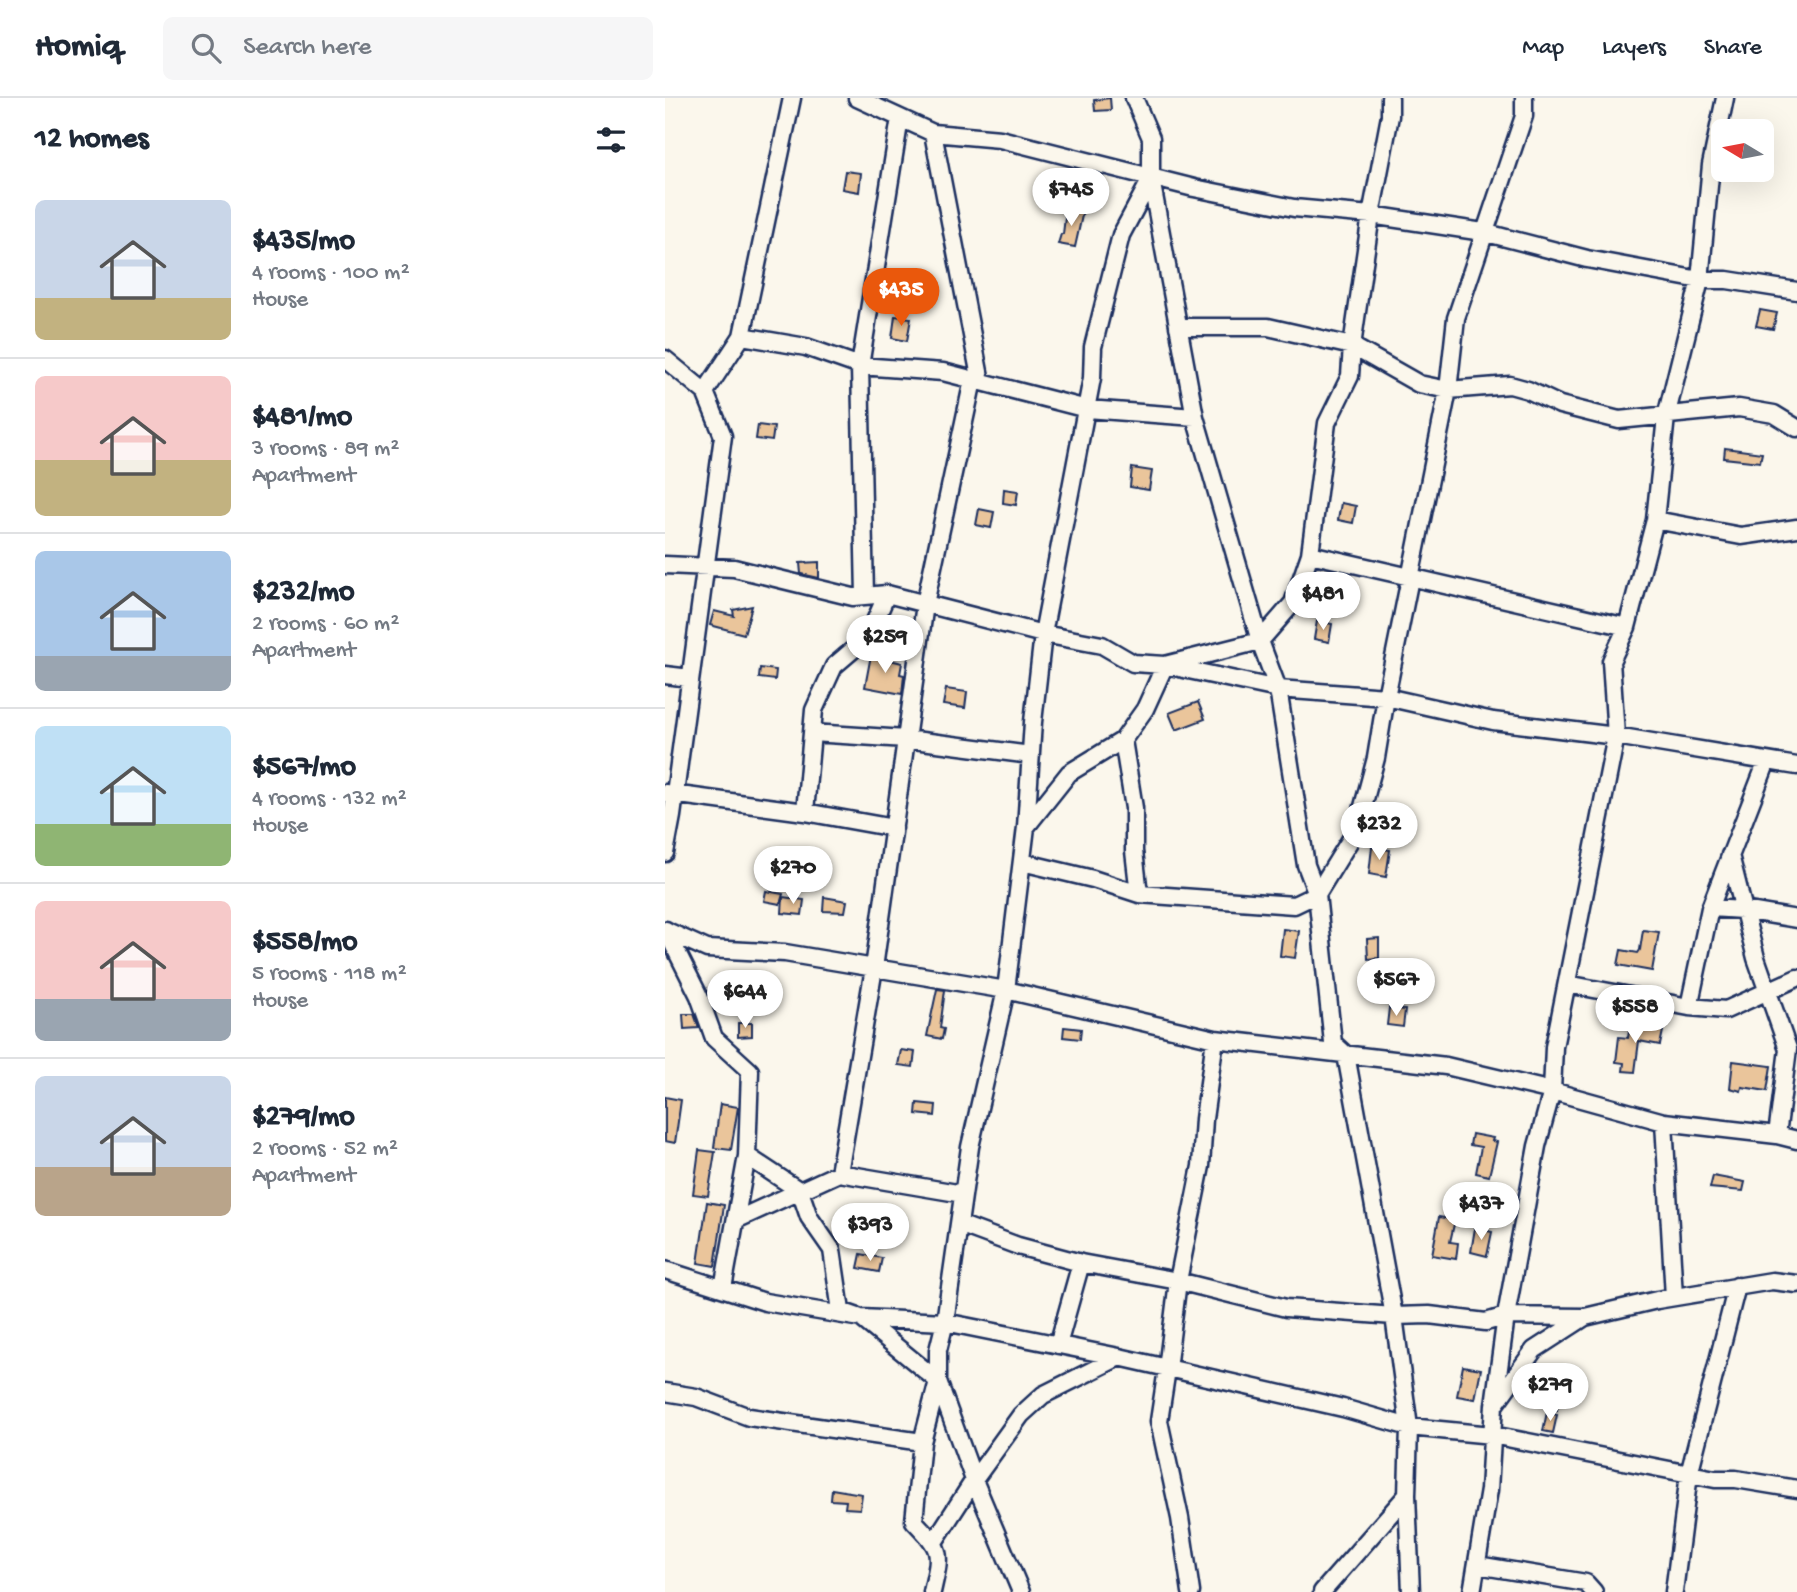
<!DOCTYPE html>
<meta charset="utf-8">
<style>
body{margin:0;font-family:"Gochi Hand",sans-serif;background:#f6f6f7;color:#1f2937;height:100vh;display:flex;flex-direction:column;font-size:26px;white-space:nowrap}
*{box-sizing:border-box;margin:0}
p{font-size:23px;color:#747a83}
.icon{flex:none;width:38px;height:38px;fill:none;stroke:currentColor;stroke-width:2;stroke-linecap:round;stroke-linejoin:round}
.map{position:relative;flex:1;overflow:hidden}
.panel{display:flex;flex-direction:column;background:#fff;width:665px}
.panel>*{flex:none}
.needle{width:46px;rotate:280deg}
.tools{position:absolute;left:1046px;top:21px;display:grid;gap:14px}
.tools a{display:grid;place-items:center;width:63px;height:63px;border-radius:10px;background:#fff;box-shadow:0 7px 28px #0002;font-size:35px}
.price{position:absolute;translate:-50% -60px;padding:0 16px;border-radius:24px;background:#fff;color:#222;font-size:23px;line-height:46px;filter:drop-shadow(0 2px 4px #0008)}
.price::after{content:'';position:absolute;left:50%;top:42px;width:21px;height:16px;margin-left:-10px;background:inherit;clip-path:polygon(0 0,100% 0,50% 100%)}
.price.current{background:#ea580c;color:#fff}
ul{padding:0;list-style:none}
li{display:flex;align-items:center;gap:21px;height:175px;padding:0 35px}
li+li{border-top:2px solid #e0e1e3}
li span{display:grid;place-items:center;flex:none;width:196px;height:140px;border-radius:10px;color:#555}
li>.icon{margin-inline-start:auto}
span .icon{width:84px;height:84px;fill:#fffc;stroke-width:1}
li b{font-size:30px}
h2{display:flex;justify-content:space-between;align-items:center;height:84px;padding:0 35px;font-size:30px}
header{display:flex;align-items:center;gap:42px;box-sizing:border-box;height:98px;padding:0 35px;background:#fff;border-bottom:2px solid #e0e1e3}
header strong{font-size:33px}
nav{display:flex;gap:38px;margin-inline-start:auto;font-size:24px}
.search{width:490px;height:63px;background:#f6f6f7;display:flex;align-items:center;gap:18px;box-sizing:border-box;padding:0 24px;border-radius:10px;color:#747a83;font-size:26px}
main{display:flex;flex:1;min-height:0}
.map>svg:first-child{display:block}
.building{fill:#eac59b;stroke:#1b2f5e;stroke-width:2}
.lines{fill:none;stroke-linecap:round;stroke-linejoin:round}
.minor-casing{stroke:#1b2f5e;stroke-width:21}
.minor{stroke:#fbf7ec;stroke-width:16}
</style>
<header>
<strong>Homiq</strong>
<div class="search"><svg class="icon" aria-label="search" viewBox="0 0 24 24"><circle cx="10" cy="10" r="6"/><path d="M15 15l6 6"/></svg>Search here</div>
<nav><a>Map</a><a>Layers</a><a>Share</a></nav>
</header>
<main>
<section class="panel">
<h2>12 homes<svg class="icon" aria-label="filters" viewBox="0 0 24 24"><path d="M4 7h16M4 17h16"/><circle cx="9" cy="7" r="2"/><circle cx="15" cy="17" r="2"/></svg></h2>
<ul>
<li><span style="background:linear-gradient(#c9d6e8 70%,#c2b280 0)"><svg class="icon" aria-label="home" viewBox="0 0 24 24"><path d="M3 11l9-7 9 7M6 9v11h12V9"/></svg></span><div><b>$435/mo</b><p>4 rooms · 100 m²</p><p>House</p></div></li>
<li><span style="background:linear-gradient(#f6c9c9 60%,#c2b280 0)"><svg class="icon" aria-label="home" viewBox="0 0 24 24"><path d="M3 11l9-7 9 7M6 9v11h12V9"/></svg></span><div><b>$481/mo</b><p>3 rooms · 89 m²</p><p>Apartment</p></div></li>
<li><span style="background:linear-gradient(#a9c7e8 75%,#9aa5b1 0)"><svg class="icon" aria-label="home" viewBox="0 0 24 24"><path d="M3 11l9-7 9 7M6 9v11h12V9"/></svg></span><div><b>$232/mo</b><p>2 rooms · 60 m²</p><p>Apartment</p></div></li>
<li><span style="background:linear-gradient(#bfe0f5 70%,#8fb573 0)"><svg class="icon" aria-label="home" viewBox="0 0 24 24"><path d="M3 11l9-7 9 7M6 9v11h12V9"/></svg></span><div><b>$567/mo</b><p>4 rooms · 132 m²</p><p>House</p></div></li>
<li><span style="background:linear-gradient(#f6c9c9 70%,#9aa5b1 0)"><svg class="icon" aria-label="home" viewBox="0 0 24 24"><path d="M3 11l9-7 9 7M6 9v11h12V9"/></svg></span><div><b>$558/mo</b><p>5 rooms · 118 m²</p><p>House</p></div></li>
<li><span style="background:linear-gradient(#c9d6e8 65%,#b9a48a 0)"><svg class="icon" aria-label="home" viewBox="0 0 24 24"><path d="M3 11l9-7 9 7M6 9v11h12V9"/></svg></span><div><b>$279/mo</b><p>2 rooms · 52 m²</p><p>Apartment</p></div></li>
</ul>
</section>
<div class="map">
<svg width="1132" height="1494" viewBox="0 0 1132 1494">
<rect width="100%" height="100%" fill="#fbf7ec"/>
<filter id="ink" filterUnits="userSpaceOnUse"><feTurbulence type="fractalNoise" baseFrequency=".0143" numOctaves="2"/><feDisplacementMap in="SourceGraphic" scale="14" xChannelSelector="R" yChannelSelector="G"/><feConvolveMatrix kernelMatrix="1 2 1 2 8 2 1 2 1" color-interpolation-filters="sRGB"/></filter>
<g filter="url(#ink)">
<path class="building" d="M445,0L446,12L430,13L429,2Z
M180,73L196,75L194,94L177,91Z
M401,111L418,113L410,149L393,146L396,136H398Z
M1095,212L1112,215L1108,231L1091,228Z
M230,218L246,220L242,243L227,240Z
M93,327L109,329L107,343L91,341Z
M1060,350L1097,355L1095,364L1059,360Z
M467,370L487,373L484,392L465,389Z
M339,391L353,393L351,407L338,405Z
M676,405L691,408L688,425L673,422Z
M314,411L329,414L326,430L311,427Z
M154,464V480L136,476L135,465Z
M87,508L79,536L45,527L49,513L69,518L68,512Z
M652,523L667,526L664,544L649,541Z
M206,557L237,565L235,576L239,577L237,596L200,589Z
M95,570L111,572L110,582L94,580Z
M281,591L302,594L300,610L278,607Z
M533,604L540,621L511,632L504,615Z
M707,749L725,752L721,779L704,776Z
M101,793L118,796L115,806L99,803Z
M118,799L139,802L137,817L117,815Z
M159,799L182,803L180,814L158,813Z
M618,831L634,833L630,860L615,858Z
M978,832L994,834L987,873L953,867L956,852L973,855L975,852Z
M714,840V860L703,861L702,841Z
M272,891L280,892L275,930L279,931L277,941L262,938Z
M724,910L740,912L738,929L722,927Z
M18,916H29L34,930L19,931Z
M73,925H87V938L73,939Z
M965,927L998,933L995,947L974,943L970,974L958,973L959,965L951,964L954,939L963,940Z
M399,929L416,931L415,941L398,939Z
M236,952L250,954L248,969L233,967Z
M1068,963L1106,968L1102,993L1077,989L1076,993L1065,990Z
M0,999L16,1002L10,1045L0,1043Z
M252,1005L271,1007L270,1018L251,1016Z
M55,1006L73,1009L66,1052L49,1050Z
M807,1036L828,1040L827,1043L832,1044L824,1078L811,1075L816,1049L805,1047Z
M34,1052L50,1054L43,1098L28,1096Z
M1048,1078L1080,1084L1078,1093L1045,1090Z
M42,1104L59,1107L50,1168L33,1165Z
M774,1119L790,1122L785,1144L793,1145L791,1161L767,1157Z
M810,1130L827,1134L822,1158L806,1154Z
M196,1156L217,1160L214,1174L193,1170Z
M798,1268L816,1271L810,1301L792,1298Z
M886,1285L896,1287L892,1312L882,1310Z
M882,1314L892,1317L888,1335L878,1333Z
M167,1391L197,1396L195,1411L180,1410L181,1403L166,1402Z"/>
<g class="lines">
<defs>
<path id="minor" d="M192,0L268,35L335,41L529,90L629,110L706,117L818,134L922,161L1035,182H1062L1132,193
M469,0L486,40V81L530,319L595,543L613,591L641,767L652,796L668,945L681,957L729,1218L744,1329L742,1397L746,1494
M268,35L316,284
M513,229H603L687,248L754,286L783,292L845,287L863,292L895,307L954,322L1074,310L1109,316L1132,330
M77,238L141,249L195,268L278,274L422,311L530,319
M0,261L40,294
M990,422L1076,438L1132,430
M645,456L962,529
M0,467L69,470L188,499L222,496L378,536L437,547L468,565L500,567L613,591L721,599L828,623L951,638L1132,668
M200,498L195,268L235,20
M0,577L25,580
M147,635L241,641L366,657
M458,642L469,710V753L474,796
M0,695L140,714L229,730
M140,714L149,612L169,568L203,539L222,496
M361,729L404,675L458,642L480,611L500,567L595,543L628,505L645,456L662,325L685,278L687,248L706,117L725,18V0
M0,755L7,718L58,338L40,294L77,238L127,0
M1065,757L1091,860L1123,951L1112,1037
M357,764L428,781L474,796L629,807L652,796L692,731L711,660L721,599L783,292L791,220L859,18V0
M1045,810L1078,812L1132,821
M0,832L42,851L120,855L341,892L550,941L781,968L887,993L999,1024L1112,1037L1132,1042
M1,832L34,898L49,940L85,973L82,1058L135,1093L144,1119L167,1152L176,1213L196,1220L273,1283L309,1382L356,1494
M902,886L1024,909L1061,912L1132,880
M1024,909L1045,810L1102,663
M999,1024L1009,1199
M174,1075L209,870L260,506L308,282
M71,1122L174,1075L298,1096
M294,1126L353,1148L416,1165L513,1183L621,1210L729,1218L764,1217L821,1224L841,1218L920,1219
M0,1172L100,1204L196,1220L280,1224L454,1259L678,1310L744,1329L827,1337L1050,1381H1071L1132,1391
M58,1190L82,1058
M393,1247L416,1165
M0,1294L31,1299L84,1319L257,1344
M831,1305L869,1252L920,1219L992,1202L1107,1183L1132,1186
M269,1444L309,1382L356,1317L378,1297L454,1259
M812,1467L921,1485L929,1494
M267,1494C276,1454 278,1453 249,1423L257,1344L273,1283V1252L280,1224L305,1049L341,892L361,729L368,624L378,536L427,280L428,249L456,137L486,81
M526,1494L515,1420L494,1323L502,1271L513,1183L536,1068L539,1021L550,941
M657,1494L742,1397
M807,1494L824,1392L829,1307L841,1218L872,1048L887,993L889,949L951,638L946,563L962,529L990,422L1001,319L1035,182L1046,67L1060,0
M1009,1494L1024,1376L1072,1188"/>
</defs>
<use href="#minor" class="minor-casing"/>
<use href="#minor" class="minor"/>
</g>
</g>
</svg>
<div class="tools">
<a><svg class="needle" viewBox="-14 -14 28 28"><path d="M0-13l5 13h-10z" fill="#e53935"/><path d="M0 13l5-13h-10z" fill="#747a83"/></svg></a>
</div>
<b class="price" style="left:406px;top:130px">$745</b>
<b class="price current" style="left:236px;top:230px">$435</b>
<b class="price" style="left:658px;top:534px">$481</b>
<b class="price" style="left:220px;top:577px">$259</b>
<b class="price" style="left:714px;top:764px">$232</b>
<b class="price" style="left:128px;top:808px">$270</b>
<b class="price" style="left:731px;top:920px">$567</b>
<b class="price" style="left:80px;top:932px">$644</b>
<b class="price" style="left:970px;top:947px">$558</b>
<b class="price" style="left:816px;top:1144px">$437</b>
<b class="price" style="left:205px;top:1165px">$393</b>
<b class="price" style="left:885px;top:1325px">$279</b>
</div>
</main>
